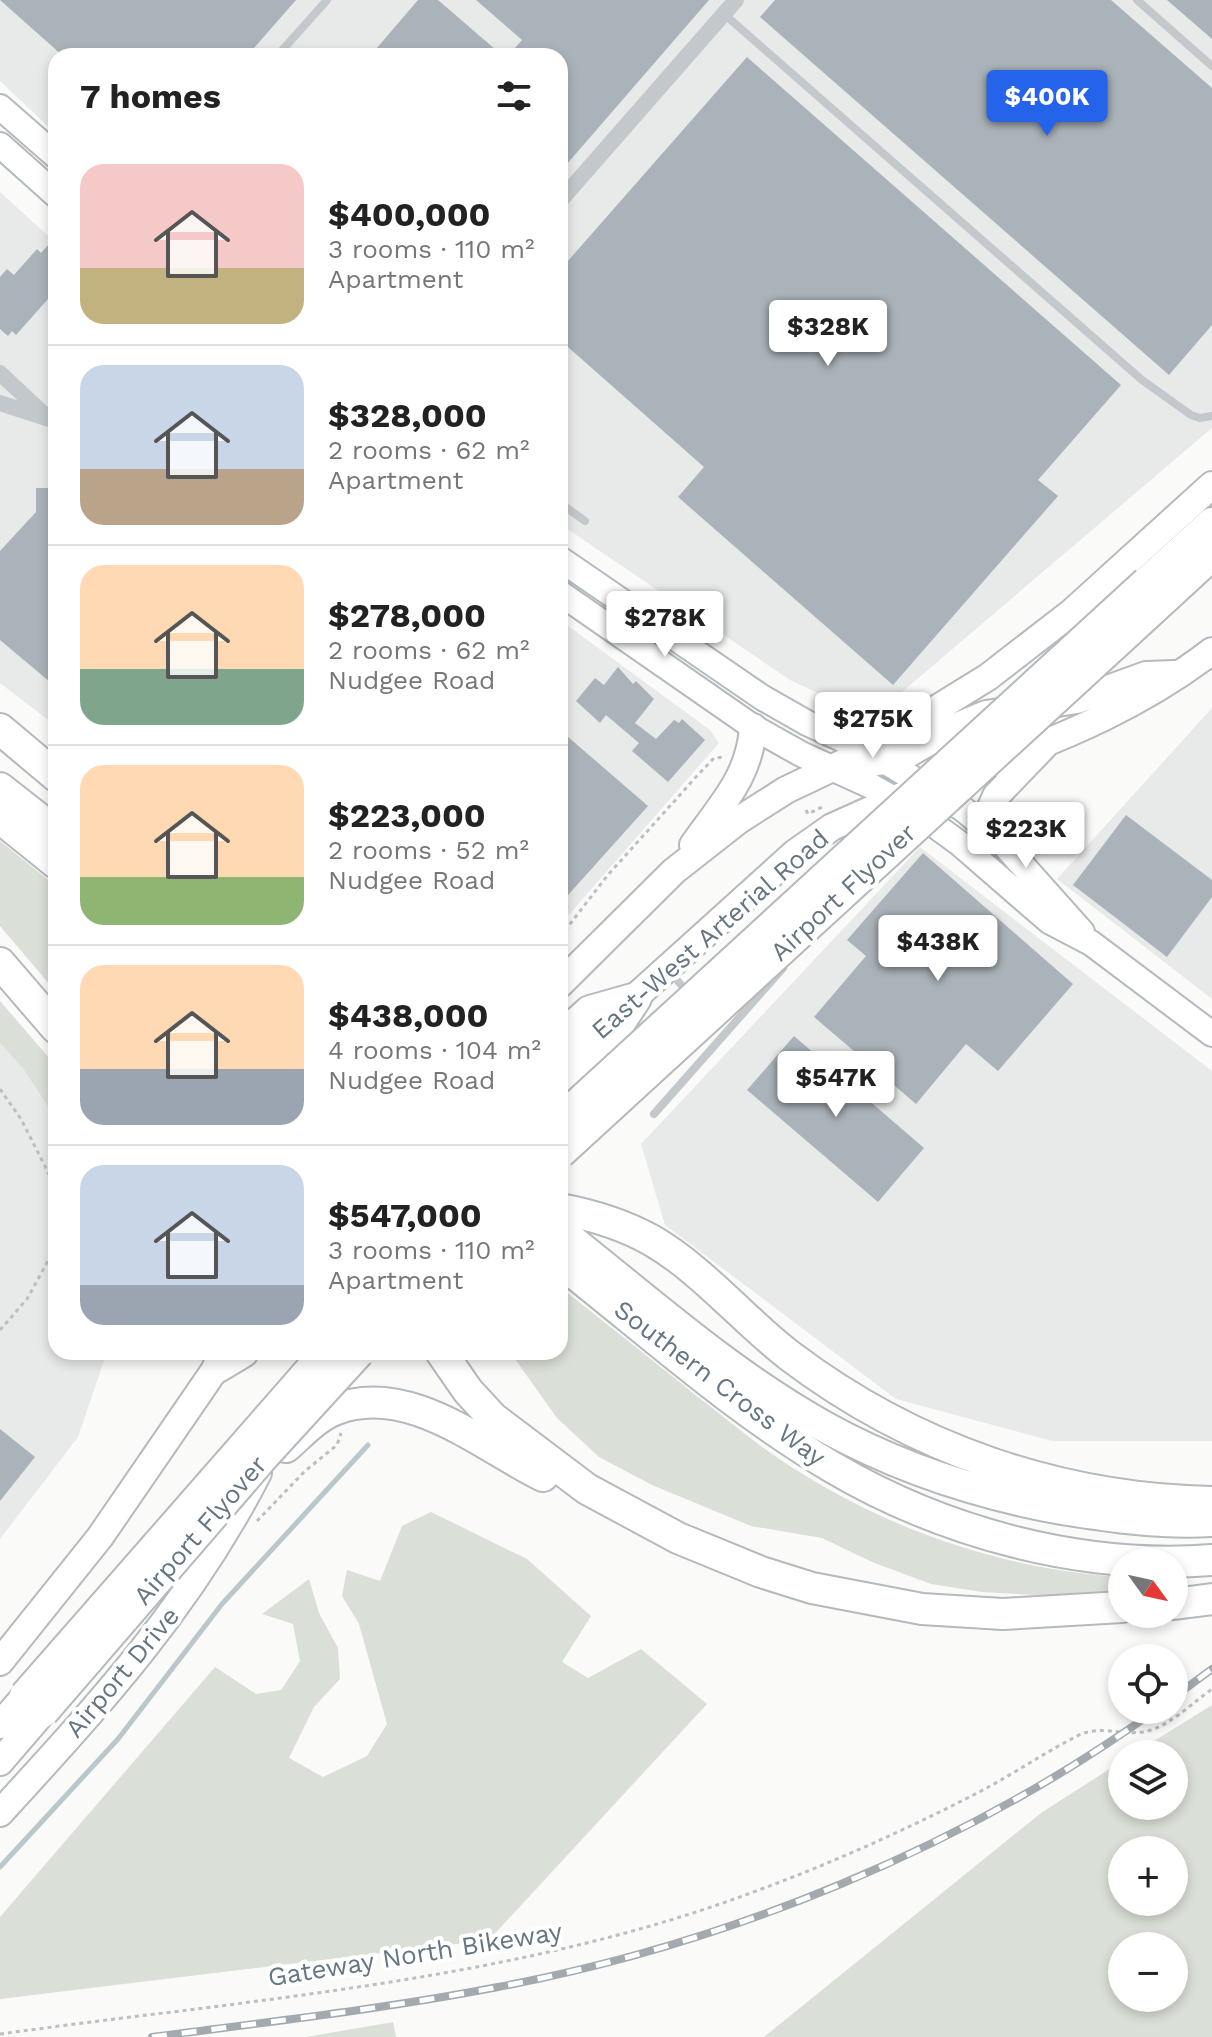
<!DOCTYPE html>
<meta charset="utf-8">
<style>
body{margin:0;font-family:"Work Sans",sans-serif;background:#f2f2f2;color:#222;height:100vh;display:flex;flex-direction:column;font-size:30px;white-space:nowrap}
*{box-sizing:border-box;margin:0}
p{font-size:26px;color:#767676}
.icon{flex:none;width:44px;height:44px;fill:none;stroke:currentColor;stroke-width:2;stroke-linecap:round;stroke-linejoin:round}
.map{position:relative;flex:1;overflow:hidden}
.sheet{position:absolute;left:48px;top:48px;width:520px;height:1312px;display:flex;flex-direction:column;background:#fff;border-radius:24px;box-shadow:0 4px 12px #0003}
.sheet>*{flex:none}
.needle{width:52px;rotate:123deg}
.tools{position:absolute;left:1108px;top:1548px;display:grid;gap:16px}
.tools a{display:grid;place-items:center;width:80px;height:80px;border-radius:50%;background:#fff;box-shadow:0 4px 12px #0003;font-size:40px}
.price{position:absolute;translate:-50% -68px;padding:0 18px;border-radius:8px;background:#fff;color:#222;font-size:26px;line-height:52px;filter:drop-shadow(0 2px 4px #0008)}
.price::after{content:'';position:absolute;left:50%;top:48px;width:24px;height:18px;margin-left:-12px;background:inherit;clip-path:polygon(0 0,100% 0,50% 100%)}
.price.on{background:#2563eb;color:#fff}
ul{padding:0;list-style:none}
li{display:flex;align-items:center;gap:24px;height:200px;padding:0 32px}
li+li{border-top:2px solid #e0e0e0}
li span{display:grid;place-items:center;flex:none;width:224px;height:160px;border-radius:24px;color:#555}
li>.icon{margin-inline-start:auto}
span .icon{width:96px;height:96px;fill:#fffc;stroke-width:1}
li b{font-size:34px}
h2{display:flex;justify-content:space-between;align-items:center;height:96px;padding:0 32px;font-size:34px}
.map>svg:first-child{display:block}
.built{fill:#e8e9e9}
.green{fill:#dadfd7;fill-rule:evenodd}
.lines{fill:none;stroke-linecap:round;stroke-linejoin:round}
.stream{stroke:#bbc7cb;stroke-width:5}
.building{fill:#aab3b9}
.secondary-casing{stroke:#b3babf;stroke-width:28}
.primary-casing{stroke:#b5babe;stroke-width:30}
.motorway-casing{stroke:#b4b9bd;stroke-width:34}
.path{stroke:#bbbfc2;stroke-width:3;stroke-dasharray:4 4;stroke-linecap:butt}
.service{stroke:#c3c8cc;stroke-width:8}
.minor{stroke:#c3c8cc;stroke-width:16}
.secondary{stroke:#fff;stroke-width:24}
.primary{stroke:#fff;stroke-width:26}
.motorway{stroke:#fff;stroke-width:30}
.rail-casing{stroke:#a2aab0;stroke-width:8}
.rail{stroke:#fff;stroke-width:5;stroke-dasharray:15;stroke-linecap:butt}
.motorway-bridge-casing{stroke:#b4b9bd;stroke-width:34;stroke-linecap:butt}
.motorway-bridge{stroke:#fff;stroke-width:30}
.labels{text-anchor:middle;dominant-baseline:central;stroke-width:8;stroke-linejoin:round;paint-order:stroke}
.street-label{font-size:26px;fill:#657683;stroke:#fff}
</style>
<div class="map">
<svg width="1212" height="2037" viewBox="0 0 1212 2037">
<rect width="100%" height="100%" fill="#fafaf8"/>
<path class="built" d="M0,0H1212V428L889,703L852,709L790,680L560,524V56H56V134L0,81Z
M0,192L56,243V726L0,683Z
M560,620L710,730L719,743L560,925Z
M1212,708V999L1057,879Z
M920,847L1212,1071V1441H1052L896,1399L665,1225L641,1144Z
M0,1043L24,1070L56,1119V1352H107L78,1437L0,1539Z"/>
<path class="green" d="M0,841L56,886V992L0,926Z
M0,1001L56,1066V1119L24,1070L0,1043Z
M560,1287C606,1323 652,1360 698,1397C732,1423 764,1451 801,1473C897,1533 1009,1570 1122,1577V1594L1051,1596L982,1592L931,1584L872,1562L822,1538L751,1526L652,1485L599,1457L557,1418L510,1352H560Z
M431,1512L527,1559L591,1616L562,1662L588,1678L641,1649L707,1704L489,1940L0,1999V1917L215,1667L256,1694L281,1690L300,1661L293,1624L262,1614L309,1579L319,1613L338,1648L340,1679L314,1707L289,1758L323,1777L367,1756L387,1724L359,1624L342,1596L347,1570L380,1581L402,1526Z
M1212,1705V2037H764L1041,1813L1122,1761V1806H1174V1754H1133ZM1122,1850H1174V1902H1122ZM1122,1946H1174V1998H1122Z
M393,2022L396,2037H306Z"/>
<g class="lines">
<path class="stream" d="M0,1867L118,1739L222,1604L368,1445"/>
</g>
<path class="building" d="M0,0H296L247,56H63Z
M418,0H438L503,56H370Z
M476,0H709L560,172V56H508L522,40Z
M775,0H1111L1212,88V325L1169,375L760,17Z
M1167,0H1212V39Z
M747,57L1121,385L1038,480L1058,496L893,685L678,497L704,467L560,340V270Z
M56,236V290L16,335L12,331L8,336L0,329V277L7,269L14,275L37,249L41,253Z
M36,488H52L56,511V687L0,640V551L36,512Z
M618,667L633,684L636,681L654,699L635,723L656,739L674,720L679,723L682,719L705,740L668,782L632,751L639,743L606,715L600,723L576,701L595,678L604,685Z
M560,730L648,806L560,904Z
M1126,815L1212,880V897L1167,957L1073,885Z
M923,853L1073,984L998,1071L966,1044L916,1104L814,1017L866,956L847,940Z
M794,1036L924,1148L878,1202L747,1090Z
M0,1429L35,1457L0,1501Z"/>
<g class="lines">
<defs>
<path id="secondary" d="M0,107L56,156
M0,145L56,195
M560,559L763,698L807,723L868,751L963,809L1000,840L1082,932
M560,593L753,727L801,754L871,786L915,811L959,843L1049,921L1091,943L1212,1034"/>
<path id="primary" d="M853,765L884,761L908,754L955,727L986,714L1077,700L1146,675L1174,674
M985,766C1066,737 1143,704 1212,651
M983,825L996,796L1044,746
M693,845C720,806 750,777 753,727
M560,984L674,871L739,820L786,790L868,751L988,677L1072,612L1212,485
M560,1065L795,853L832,827L917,789
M0,1662L100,1537L227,1352
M0,1725L25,1696
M0,1762L43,1712
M0,1813C99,1705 190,1606 258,1473"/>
<path id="motorway" d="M1147,582L1212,523
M1163,600L1212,555
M0,729L56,776
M0,788L56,832
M0,818L56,863
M0,963L56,1028
M560,1038L590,1011L636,998
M565,1116L580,1084L636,998
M560,1209C592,1215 622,1224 651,1240C703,1270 743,1320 790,1356C913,1449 1059,1499 1212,1502
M560,1231C645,1298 728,1373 823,1426C897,1467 978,1494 1062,1509C1112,1517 1161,1524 1212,1521
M560,1262C648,1331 735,1410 832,1467C944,1533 1082,1570 1212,1560
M441,1352L468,1391L493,1418L587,1489L678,1538L761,1572L812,1588L922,1609L1003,1614L1122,1607
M218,1367L243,1352
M286,1447C301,1434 315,1418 334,1410C407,1380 482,1446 543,1476
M1174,1604L1212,1599"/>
</defs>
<use href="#secondary" class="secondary-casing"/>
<use href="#primary" class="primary-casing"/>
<use href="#motorway" class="motorway-casing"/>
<path class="path" d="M806,810L808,814L822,807
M560,937L607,876L696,777L714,758L725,757
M0,1089L21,1119L56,1188
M0,1330L27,1299L56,1246
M257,1521L305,1471L337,1445L341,1433
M0,2034C246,2000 503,1982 737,1898C821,1868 902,1832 981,1791C1015,1773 1047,1751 1081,1734C1103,1726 1121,1735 1143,1732C1168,1728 1192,1703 1212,1689"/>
<path class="service" d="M1137,0L1212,66
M724,14L1142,380L1191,415L1200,418L1212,416
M277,56L327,0
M560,503L585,521
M670,972L690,995
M654,1114L783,968"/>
<path class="minor" d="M560,201L736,0
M0,373L49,419L0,403"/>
<use href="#secondary" class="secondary"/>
<use href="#primary" class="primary"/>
<use href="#motorway" class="motorway"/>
<defs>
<path id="rail" d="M1174,1697L1212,1669
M152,2037C267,2022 384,2009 498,1987C727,1944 966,1847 1156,1710"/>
</defs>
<use href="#rail" class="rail-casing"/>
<use href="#rail" class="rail"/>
<defs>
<path id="motorway-bridge" d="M560,1120L1147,582
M560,1153L1163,600
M25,1696L326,1352
M43,1712L263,1457L359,1352"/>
</defs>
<use href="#motorway-bridge" class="motorway-bridge-casing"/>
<use href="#motorway-bridge" class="motorway-bridge"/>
</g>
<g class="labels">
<g class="street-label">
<text transform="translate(843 892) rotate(-43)">Airport Flyover</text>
<text transform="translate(710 934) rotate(-41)">East-West Arterial Road</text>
<text transform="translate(720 1383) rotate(37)">Southern Cross Way</text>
<text transform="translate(200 1530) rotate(-49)">Airport Flyover</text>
<text transform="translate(122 1672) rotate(-50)">Airport Drive</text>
<text transform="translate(415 1954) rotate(-9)">Gateway North Bikeway</text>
</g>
</g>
</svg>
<div class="tools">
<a><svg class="needle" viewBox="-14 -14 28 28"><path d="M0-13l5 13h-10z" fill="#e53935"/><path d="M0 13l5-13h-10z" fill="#767676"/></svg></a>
<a><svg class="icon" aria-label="locate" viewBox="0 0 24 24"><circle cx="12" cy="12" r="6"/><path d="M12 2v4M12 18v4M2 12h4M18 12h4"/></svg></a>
<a><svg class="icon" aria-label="layers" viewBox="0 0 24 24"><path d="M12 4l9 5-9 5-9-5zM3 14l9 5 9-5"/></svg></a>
<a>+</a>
<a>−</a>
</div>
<b class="price on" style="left:1047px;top:138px">$400K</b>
<b class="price" style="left:828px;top:368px">$328K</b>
<b class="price" style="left:665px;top:659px">$278K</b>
<b class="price" style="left:873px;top:760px">$275K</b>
<b class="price" style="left:1026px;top:870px">$223K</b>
<b class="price" style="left:938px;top:983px">$438K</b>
<b class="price" style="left:836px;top:1119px">$547K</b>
<section class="sheet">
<h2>7 homes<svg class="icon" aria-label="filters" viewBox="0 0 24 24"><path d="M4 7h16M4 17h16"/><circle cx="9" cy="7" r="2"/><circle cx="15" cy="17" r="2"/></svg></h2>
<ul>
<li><span style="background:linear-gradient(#f6c9c9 65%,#c2b280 0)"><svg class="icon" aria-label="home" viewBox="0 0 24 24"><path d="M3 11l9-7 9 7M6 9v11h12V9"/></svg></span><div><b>$400,000</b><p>3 rooms · 110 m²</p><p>Apartment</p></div></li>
<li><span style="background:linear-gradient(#c9d6e8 65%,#b9a48a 0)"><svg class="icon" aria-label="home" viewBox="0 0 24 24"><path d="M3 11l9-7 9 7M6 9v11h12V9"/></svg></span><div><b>$328,000</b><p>2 rooms · 62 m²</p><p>Apartment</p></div></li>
<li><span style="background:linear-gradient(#ffd9b3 65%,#7fa58c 0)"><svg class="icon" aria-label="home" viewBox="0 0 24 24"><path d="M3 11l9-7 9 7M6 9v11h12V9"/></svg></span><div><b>$278,000</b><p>2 rooms · 62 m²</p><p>Nudgee Road</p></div></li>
<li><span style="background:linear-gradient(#ffd9b3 70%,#8fb573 0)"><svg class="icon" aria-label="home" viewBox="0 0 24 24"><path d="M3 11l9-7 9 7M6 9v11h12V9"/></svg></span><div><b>$223,000</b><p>2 rooms · 52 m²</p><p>Nudgee Road</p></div></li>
<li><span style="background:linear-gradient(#ffd9b3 65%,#9aa5b1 0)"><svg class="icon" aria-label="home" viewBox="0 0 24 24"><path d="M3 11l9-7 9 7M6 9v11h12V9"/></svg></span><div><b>$438,000</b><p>4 rooms · 104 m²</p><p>Nudgee Road</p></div></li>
<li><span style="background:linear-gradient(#c9d6e8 75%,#9aa5b1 0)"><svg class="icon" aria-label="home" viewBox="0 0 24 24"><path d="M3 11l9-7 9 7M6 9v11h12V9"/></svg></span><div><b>$547,000</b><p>3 rooms · 110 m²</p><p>Apartment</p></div></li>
</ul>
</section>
</div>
